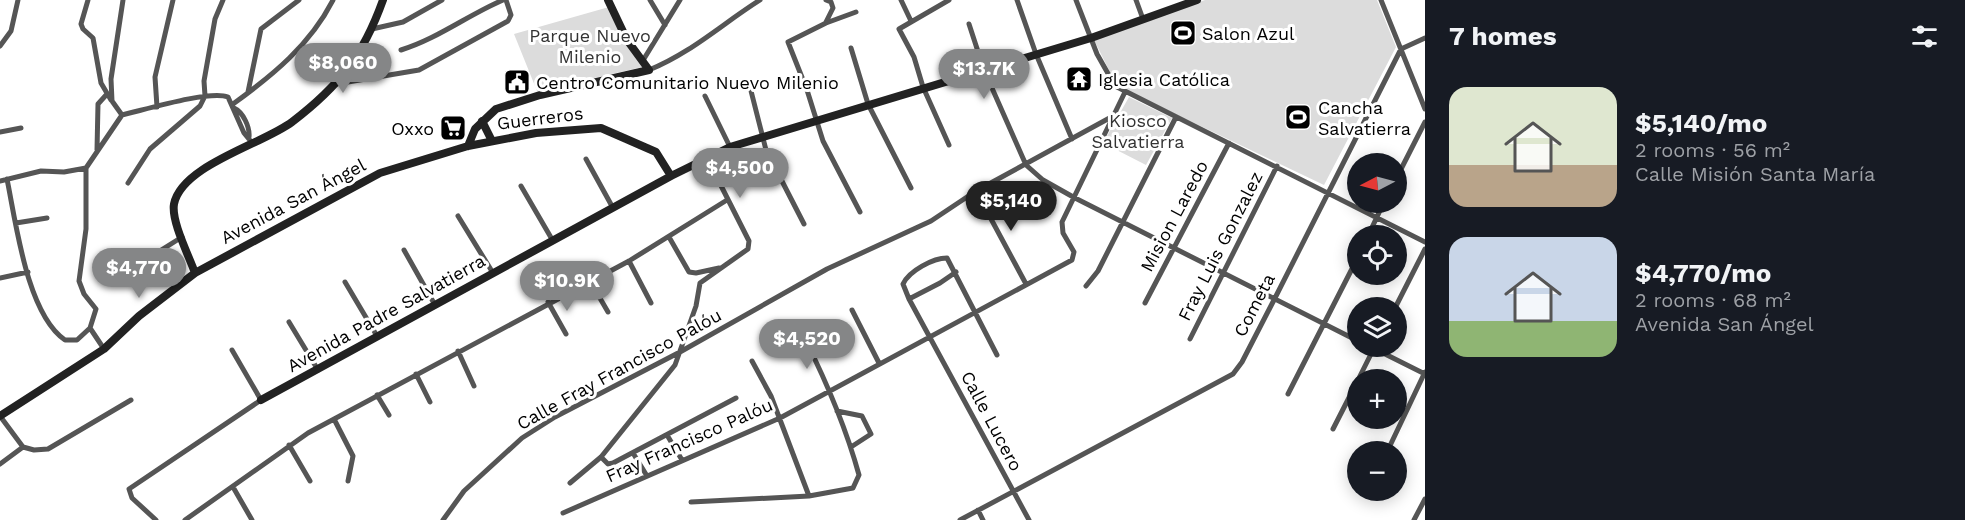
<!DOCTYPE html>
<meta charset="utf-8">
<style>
body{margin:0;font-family:"Work Sans",sans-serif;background:#242831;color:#f1f3f6;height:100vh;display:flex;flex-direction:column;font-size:22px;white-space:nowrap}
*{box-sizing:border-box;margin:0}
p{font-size:20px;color:#9ea1a6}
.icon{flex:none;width:33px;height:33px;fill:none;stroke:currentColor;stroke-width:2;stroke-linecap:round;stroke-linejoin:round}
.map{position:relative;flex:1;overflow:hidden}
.details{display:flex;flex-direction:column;background:#171b24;width:540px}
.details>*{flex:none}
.needle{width:39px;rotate:264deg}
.buttons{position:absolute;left:1347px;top:153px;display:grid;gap:12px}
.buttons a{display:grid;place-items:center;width:60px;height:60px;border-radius:50%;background:#171b24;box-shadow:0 3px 15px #0003;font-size:30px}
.price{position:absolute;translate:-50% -51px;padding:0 14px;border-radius:21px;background:#858687;color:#fff;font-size:20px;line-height:39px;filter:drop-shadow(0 2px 3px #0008)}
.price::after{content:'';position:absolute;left:50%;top:36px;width:18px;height:14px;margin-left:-9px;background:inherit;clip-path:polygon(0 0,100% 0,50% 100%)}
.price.on{background:#222;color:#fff}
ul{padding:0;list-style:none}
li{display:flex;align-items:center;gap:18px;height:150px;padding:0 24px}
li span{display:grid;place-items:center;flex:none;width:168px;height:120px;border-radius:18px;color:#555}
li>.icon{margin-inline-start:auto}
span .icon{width:72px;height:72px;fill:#fffc;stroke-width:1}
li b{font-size:26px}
h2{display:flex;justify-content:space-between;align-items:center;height:72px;padding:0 24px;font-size:26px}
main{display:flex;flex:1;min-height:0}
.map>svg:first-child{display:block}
.green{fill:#dcdcdc}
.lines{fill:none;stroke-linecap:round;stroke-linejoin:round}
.street{stroke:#555;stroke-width:5}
.secondary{stroke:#222;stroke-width:8}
.labels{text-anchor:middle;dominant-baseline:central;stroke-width:6;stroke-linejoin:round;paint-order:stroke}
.poi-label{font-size:18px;fill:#000;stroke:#fff;text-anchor:start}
.park-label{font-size:18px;fill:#333;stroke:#fff}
.street-label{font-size:18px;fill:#000;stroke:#fff}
</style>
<main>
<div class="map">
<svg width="1425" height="520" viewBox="0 0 1425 520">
<rect width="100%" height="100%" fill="#fff"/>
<path class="green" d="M1205,0H1377L1396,47L1324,185L1117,86L1093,38Z
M609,7L647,66L537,91L514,34Z
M1129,97L1172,118L1146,165L1103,143Z"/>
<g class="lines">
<path class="street" d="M88,0L81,24L83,29L93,38L101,83L111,100
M650,0L665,25
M826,0L831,2L833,8L826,22
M901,0L911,21
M1017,0L1036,54L1072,139
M1076,0L1097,54L1115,86L1425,242
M1136,0L1143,19
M1381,0L1425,109
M856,12L826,23L788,42L807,90L823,141L860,212
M969,24L984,70L1026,165L1043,180L1075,198L1358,341
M372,29L403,22L442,0
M0,46L11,31L18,0
M851,48L868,104L911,188
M401,50C437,39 468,15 503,0
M642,62L680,0
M649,70C691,53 722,24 760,0
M749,83L766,150L804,224
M336,84L419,70L508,21L511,15L506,0
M248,92L261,29L299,0
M705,96L730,147
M233,104C273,75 310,45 333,0
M157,107L155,77L173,0
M234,108C243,112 250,127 249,137
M122,115C144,110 209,90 228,97L244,133L253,144
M122,115L112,101L111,79L123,0
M0,132L21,128
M949,145L923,87L914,57L899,29L949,0
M97,150L98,104L107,94
M586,159L613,208
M7,179C16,223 27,314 65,340H77L90,328L96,309L84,294L79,281L86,229V168L122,115
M1396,179L1425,122
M0,181L41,171L64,172L86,168
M128,183L150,149L200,106L205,96L204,81L215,19L223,0
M521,186L553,241
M976,191L1026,284
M458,216L493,273
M16,223L47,218
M1368,236L1384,202
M669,237L689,272L696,273L719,268
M404,250L435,305
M629,261L651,303
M136,266L182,237
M0,278L28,272
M590,281L608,312
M345,282L377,336
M1086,286L1098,271L1176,117
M909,299L940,283L956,272
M548,302L566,334
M1145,303L1229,143
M1395,308L1425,249
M852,310L879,363
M289,322L318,370
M90,328L104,349
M1190,339L1277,166
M1369,346L1425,374
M458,351L474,386
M997,355L947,258C933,258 909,271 903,284L909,299L1029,520
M752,361L771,396L809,496
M416,374L430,402
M1358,380L1374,348
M1288,394L1358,257
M377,395L389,415
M837,411L862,416L871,434L851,447
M0,416L23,447L34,450L48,449L131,400
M334,419L353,456L348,481
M1333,429L1358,380
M667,435L682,460
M289,445L310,481
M1387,452L1425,372
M633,453L647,476
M601,457L608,464L613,463L736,398
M0,464L23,447
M570,483L601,457L675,365L696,306L700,283L748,249L749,241L707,158
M233,487L252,520
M691,502L809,496L853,488L859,475C846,428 827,383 805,339
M978,510L983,520
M563,513L780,418L1072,260L1074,252L1063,233L1062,222L1125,92
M156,520L132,498L129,489L261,400L232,350
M185,520L308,433L629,261L727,200
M443,520L464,491L522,438L555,417L680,352L827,269L931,221L976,191L1115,115
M960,520L1233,374L1242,362L1275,298L1401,49L1425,38
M1414,520L1425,499"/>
<path class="secondary" d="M482,121L492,141
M468,146L475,129L496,109L540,95L649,70L627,40L608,0
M195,273C189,256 171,221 174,204C182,165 263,144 292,122C339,86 363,56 383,0
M261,400L671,176L730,147L1091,38L1197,0
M0,416L104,349L139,316L195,273L380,173L468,146L536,133L601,128L656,152L671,176"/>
</g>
<defs>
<symbol id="stadium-square" viewBox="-11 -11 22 22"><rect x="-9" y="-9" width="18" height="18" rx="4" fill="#000" stroke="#fff"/><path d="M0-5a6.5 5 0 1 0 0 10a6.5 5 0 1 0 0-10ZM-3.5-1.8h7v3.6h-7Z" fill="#fff"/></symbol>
<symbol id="temple-square" viewBox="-11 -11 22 22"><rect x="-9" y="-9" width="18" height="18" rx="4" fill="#000" stroke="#fff"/><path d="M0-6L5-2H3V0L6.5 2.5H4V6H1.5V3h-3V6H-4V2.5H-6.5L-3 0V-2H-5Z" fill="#fff"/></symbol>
<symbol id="civic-square" viewBox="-11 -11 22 22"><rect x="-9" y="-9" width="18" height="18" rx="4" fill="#000" stroke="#fff"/><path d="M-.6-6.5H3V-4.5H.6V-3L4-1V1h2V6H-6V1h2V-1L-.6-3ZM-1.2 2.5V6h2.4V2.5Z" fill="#fff"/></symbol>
<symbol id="supermarket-square" viewBox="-11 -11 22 22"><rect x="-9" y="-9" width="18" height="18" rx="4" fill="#000" stroke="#fff"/><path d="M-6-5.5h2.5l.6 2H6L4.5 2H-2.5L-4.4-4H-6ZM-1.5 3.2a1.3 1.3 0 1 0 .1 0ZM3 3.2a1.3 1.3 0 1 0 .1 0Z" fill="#fff"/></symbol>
</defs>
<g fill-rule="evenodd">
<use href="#stadium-square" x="1168" y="18" width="30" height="30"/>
<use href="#temple-square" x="1064" y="64" width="30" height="30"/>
<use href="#civic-square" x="502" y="67" width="30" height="30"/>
<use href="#stadium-square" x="1283" y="102" width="30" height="30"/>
<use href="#supermarket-square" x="438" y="113" width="30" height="30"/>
</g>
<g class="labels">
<g class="poi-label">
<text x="1202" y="33">Salon Azul</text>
<text x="1098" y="79">Iglesia Católica</text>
<text x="536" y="82">Centro Comunitario Nuevo Milenio</text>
<text x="1318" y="107">Cancha<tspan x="1318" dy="21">Salvatierra</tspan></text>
<text x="434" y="128" text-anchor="end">Oxxo</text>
</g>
<g class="park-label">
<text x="590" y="35">Parque Nuevo<tspan x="590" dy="21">Milenio</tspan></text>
<text x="1138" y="120">Kiosco<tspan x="1138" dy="21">Salvatierra</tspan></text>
</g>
<g class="street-label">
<text transform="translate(540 118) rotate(-7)">Guerreros</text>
<text transform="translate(293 201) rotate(-28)">Avenida San Ángel</text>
<text transform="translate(1174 216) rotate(-62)">Mision Laredo</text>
<text transform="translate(1220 246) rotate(-63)">Fray Luis Gonzalez</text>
<text transform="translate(1254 305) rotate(-63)">Cometa</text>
<text transform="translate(386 313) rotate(-29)">Avenida Padre Salvatierra</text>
<text transform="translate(619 369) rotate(-29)">Calle Fray Francisco Palóu</text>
<text transform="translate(992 421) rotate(62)">Calle Lucero</text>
<text transform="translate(689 440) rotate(-24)">Fray Francisco Palóu</text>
</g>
</g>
</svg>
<div class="buttons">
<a><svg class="needle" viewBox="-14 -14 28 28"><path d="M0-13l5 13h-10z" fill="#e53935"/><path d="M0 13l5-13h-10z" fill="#9ea1a6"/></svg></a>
<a><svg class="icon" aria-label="locate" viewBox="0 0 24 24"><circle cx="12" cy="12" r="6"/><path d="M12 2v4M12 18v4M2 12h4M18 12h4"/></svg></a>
<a><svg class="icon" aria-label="layers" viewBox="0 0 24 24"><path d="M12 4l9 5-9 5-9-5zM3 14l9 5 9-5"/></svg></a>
<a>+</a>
<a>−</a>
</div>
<b class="price" style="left:343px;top:94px">$8,060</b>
<b class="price" style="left:984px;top:100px">$13.7K</b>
<b class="price" style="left:740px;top:199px">$4,500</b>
<b class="price on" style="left:1011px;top:232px">$5,140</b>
<b class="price" style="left:139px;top:299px">$4,770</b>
<b class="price" style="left:567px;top:312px">$10.9K</b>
<b class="price" style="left:807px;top:370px">$4,520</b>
</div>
<section class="details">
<h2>7 homes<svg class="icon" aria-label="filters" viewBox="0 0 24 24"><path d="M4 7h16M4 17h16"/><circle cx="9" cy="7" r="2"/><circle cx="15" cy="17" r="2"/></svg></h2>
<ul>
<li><span style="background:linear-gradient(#dfe7d0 65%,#b9a48a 0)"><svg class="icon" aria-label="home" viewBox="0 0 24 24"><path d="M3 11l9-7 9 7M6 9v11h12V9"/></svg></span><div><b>$5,140/mo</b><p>2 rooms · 56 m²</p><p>Calle Misión Santa María</p></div></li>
<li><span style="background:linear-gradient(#c9d6e8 70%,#8fb573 0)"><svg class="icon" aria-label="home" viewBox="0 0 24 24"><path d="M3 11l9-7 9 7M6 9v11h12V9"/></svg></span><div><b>$4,770/mo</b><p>2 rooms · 68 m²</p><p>Avenida San Ángel</p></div></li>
</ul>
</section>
</main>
